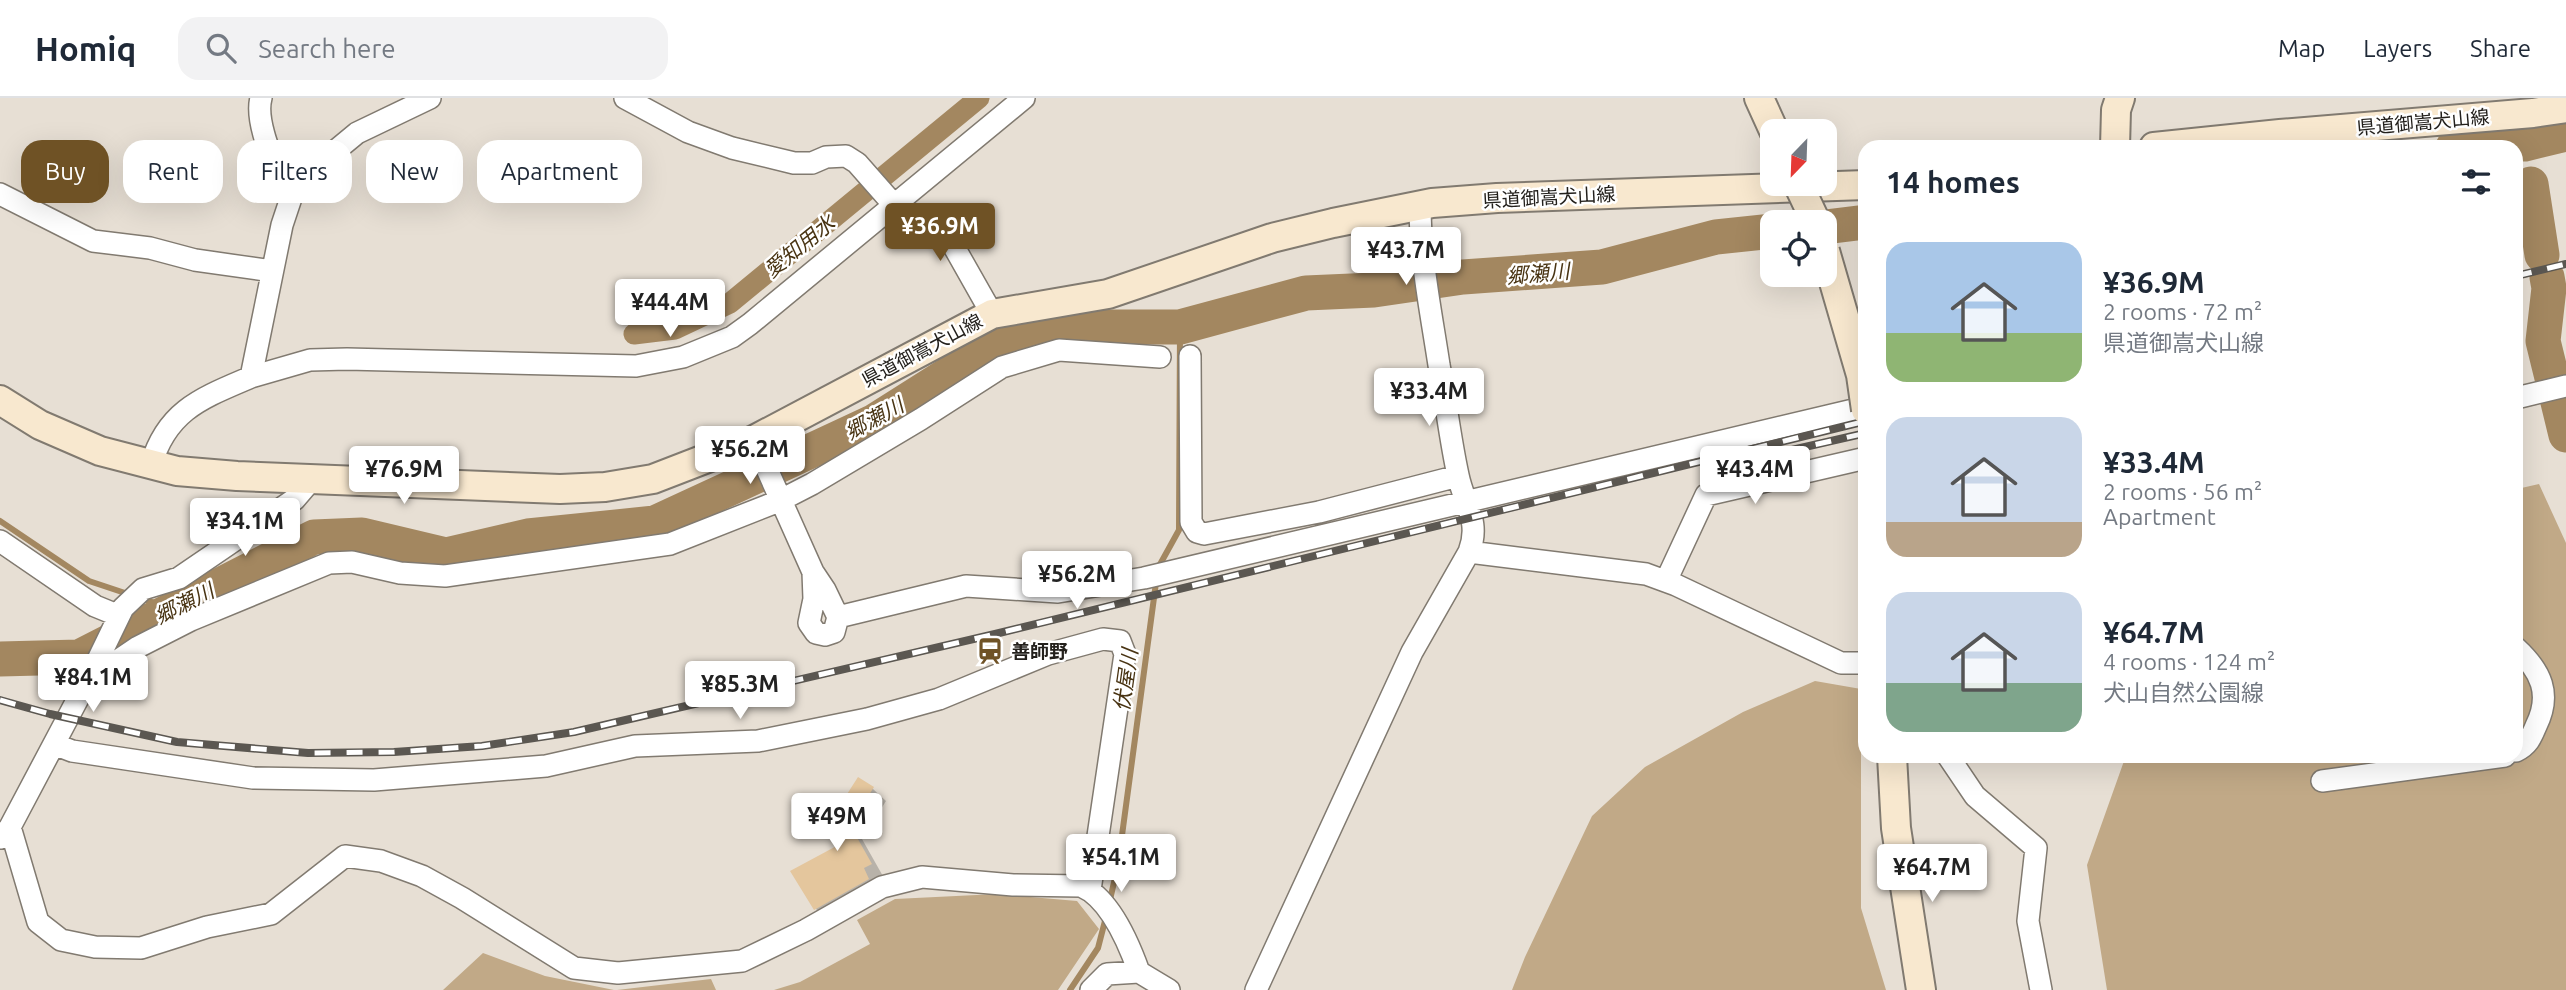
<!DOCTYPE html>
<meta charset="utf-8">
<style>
body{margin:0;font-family:Ubuntu,"Noto Sans JP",sans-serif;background:#f2f2f3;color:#1f2937;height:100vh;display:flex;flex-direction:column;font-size:26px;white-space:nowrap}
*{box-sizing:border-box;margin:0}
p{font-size:23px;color:#747a83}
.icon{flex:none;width:38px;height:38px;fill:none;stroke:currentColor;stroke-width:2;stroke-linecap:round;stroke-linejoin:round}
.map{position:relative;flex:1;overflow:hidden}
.panel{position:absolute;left:1858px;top:42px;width:665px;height:623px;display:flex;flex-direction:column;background:#fff;border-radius:21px;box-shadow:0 7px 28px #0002}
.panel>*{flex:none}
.top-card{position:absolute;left:21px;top:42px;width:665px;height:63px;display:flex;gap:14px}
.needle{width:46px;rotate:203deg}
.fabs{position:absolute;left:1760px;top:21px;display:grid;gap:14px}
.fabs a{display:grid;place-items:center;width:77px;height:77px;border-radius:14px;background:#fff;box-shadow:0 7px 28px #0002;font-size:35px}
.price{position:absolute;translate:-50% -60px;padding:0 16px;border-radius:7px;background:#fff;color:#222;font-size:23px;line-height:46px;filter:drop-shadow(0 2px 4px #0008)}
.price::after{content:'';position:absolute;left:50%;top:42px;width:21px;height:16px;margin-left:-10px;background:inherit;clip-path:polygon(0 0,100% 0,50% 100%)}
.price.active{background:#6f5225;color:#fff}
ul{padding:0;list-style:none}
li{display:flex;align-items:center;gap:21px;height:175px;padding:0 28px}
li span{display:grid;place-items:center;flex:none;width:196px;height:140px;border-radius:21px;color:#555}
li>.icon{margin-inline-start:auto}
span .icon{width:84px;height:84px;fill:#fffc;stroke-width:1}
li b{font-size:30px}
h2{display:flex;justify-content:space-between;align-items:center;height:84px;padding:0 28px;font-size:30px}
.tag{padding:0 24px;border-radius:21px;background:#fff;box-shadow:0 7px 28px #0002;font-size:24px;line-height:63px}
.tag.active{background:#6f5225;color:#fff}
header{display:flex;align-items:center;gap:42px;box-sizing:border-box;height:98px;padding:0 35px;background:#fff;border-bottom:2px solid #e0e1e3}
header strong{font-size:33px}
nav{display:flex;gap:38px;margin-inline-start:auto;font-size:24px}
.search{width:490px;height:63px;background:#f2f2f3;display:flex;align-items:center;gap:18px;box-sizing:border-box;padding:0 24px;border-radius:21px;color:#747a83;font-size:26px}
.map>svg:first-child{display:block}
.green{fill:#c1a987}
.shadow{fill:#0003}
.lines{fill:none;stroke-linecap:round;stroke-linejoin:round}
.stream{stroke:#a38760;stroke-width:6}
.canal{stroke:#a38760;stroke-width:21}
.river{stroke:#a38760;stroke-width:35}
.building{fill:#e4c69d}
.minor-casing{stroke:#817a70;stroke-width:24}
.secondary-casing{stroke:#817a70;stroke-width:32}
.minor{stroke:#fff;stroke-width:21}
.secondary{stroke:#f8e8cf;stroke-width:28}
.rail-casing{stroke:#5b5751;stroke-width:8}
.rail{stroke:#fff;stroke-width:5;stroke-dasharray:16;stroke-linecap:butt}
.secondary-bridge-casing{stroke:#817a70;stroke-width:32;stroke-linecap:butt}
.secondary-bridge{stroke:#f8e8cf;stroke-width:28}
.labels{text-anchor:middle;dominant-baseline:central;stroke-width:5;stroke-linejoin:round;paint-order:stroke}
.street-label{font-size:19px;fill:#23201c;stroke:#fff}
.poi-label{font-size:19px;font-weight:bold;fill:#23201c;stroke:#fff;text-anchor:start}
.water-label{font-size:21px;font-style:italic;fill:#493413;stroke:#fff}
</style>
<header>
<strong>Homiq</strong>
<div class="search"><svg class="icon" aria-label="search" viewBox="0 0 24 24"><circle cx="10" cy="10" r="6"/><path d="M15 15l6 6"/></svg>Search here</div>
<nav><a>Map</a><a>Layers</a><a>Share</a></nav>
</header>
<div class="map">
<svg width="2566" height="892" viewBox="0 0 2566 892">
<rect width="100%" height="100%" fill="#e7dfd4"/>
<path class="green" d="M2539,386L2566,445V892H2107L2087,767L2124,663V658H2516L2517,391Z
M1815,583L1861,591V810L1886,892H1512L1525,859L1592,718L1645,669L1743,614Z
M997,796L1077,803L1099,831L1058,892H774L800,884L870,846L857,822L895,801Z
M483,855L545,878L614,892H443Z
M711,881L716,892H617Z"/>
<path class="shadow" d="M859,681L873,691L886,703L862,741L884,780L829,824L816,811L793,774L843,747L821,728L842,706Z"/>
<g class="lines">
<path class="stream" d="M0,423L89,483L155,505L162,514
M1109,806L1118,767L1158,470L1179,432L1180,229
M1070,892L1098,850L1106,819"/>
<path class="canal" d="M634,236L675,231L730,205L979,0"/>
<path class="river" d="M2453,49L2498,41L2525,46L2566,36
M2531,86L2542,157
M1825,129L1866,124
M2547,179L2549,190L2543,243L2566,337
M0,561L79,559L314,439L362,437L446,457L528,438L655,425L873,324L985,253L1058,229H1180L1306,195L1374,192L1463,179L1602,169L1716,139L1773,133"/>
</g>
<path class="building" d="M858,679L874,689L850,727L872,766L864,770L869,781L814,812L790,773L844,744L819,728L837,701L842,704Z"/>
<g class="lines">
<defs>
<path id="minor" d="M261,0C254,25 277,71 285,95L291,100
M625,0L688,34L732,50L794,65H812L826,59L846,58L857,65L894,107L949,140L992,216
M0,96L93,143L150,150L195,162L272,173
M1190,258L1191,424L1197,434L1204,436L1319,414L1458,378
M251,279L310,262L347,261L636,268L683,259L732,239L750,226L1024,0
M2516,300L2566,288
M754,342L813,474L825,492L838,519L834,534L825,537L816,535L809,525L814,501L813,474
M151,367C167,312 202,300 251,279L282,127L291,100L299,88L334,54L357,35L430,0
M0,443L95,508L117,517
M1469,454L1646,476L1676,487L1841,565H1866
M1666,483L1706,397L1866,360
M838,519L966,488L1058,494L1144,480L1866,309
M2516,550C2541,573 2552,596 2536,628C2531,640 2528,647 2516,653
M92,574L107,570L138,549L191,522L329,465L352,464L400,475L445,478L670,446L779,403L812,386L921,321L1002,269L1059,252L1160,259
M54,646L72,653L253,680L374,682L546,668L635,648L758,643L867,621L939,601L1048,556L1103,541L1120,543L1125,556L1090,792
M1948,658L1975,698L2036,750L2028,823L2041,892
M2322,683L2505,658
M10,729L38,824L61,842L95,849L141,850L207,829L271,816L345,758L381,763L422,778L462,800L574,870L618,875L742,863L806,832L882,789L922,779L1013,787L1081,788C1110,800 1129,846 1139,874
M1,740L10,729L92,574L123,510L143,491L179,480L295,401L313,380
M1091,892L1107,876L1139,874L1169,892
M1256,892L1412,554L1469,454C1481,423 1464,407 1458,377C1450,341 1446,303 1439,267C1431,214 1420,161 1420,107"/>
<path id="secondary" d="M1759,0L1774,33
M2115,49L2116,12L2120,0
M2154,49L2280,36L2533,15L2566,10
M0,302L40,327L100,353L177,373L237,378L560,391L605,389L653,381L754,342L992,216L1108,196L1272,140L1333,125L1432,105L1497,100L1866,87
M1892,658L1896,730L1921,892"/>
</defs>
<use href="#minor" class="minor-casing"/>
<use href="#secondary" class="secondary-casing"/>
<use href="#minor" class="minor"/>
<use href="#secondary" class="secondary"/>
<defs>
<path id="rail" d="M2516,178L2566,166
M1722,368L1866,335
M0,602L50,616L177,644L308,655L394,654L482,648L574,634L995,536L1866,323"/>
</defs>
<use href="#rail" class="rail-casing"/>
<use href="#rail" class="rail"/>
<defs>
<path id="secondary-bridge" d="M1798,86L1816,124
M1825,153L1861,277L1866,312"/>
</defs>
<use href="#secondary-bridge" class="secondary-bridge-casing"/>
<use href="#secondary-bridge" class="secondary-bridge"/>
</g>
<defs>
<symbol id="station-bare" viewBox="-9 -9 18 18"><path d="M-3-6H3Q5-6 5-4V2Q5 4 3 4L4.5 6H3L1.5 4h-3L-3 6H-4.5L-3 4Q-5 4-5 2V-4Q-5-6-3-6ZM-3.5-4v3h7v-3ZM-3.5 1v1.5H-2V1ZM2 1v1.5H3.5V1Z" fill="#6f5225" stroke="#fff" stroke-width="2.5" paint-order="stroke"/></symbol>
</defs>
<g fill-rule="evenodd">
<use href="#station-bare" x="971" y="534" width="38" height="38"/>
</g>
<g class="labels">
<g class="street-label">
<text transform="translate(2423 24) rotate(-5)">県道御嵩犬山線</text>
<text transform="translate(1549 99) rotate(-3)">県道御嵩犬山線</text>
<text transform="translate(922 252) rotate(-28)">県道御嵩犬山線</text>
</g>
<g class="poi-label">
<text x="1011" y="553">善師野</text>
</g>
<g class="water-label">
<text transform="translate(799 148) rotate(-39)">愛知用水</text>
<text transform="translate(1538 175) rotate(-5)">郷瀬川</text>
<text transform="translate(874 320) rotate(-29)">郷瀬川</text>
<text transform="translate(184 505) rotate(-27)">郷瀬川</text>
<text transform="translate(1125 582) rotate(-82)">伏屋川</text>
</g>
</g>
</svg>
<div class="fabs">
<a><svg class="needle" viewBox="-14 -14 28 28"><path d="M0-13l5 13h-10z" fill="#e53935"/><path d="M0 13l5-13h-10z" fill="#747a83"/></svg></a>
<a><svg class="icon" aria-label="locate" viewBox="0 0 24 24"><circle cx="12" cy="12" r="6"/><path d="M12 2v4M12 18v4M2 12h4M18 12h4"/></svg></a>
</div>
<b class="price active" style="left:940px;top:165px">¥36.9M</b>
<b class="price" style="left:1406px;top:189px">¥43.7M</b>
<b class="price" style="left:670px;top:241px">¥44.4M</b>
<b class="price" style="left:1429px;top:330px">¥33.4M</b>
<b class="price" style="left:750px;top:388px">¥56.2M</b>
<b class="price" style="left:404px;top:408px">¥76.9M</b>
<b class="price" style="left:1755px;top:408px">¥43.4M</b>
<b class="price" style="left:245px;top:460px">¥34.1M</b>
<b class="price" style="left:1077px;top:513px">¥56.2M</b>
<b class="price" style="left:93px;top:616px">¥84.1M</b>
<b class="price" style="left:740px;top:623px">¥85.3M</b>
<b class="price" style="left:837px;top:755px">¥49M</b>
<b class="price" style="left:1121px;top:796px">¥54.1M</b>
<b class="price" style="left:1932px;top:806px">¥64.7M</b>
<div class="top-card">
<a class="tag active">Buy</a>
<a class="tag">Rent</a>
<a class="tag">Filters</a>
<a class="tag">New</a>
<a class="tag">Apartment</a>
</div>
<section class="panel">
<h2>14 homes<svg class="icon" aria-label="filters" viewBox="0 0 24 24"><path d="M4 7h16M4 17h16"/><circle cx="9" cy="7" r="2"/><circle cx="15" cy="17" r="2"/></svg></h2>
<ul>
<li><span style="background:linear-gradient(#a9c7e8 65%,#8fb573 0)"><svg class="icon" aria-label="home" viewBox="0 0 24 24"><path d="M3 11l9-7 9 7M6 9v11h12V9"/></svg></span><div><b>¥36.9M</b><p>2 rooms · 72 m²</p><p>県道御嵩犬山線</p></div></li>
<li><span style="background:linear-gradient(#c9d6e8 75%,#b9a48a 0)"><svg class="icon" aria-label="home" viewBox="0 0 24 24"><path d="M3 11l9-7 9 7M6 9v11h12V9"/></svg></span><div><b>¥33.4M</b><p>2 rooms · 56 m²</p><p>Apartment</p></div></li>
<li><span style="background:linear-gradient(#c9d6e8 65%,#7fa58c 0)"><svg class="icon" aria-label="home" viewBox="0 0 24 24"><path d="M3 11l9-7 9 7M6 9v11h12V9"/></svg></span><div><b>¥64.7M</b><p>4 rooms · 124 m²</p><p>犬山自然公園線</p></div></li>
</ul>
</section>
</div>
